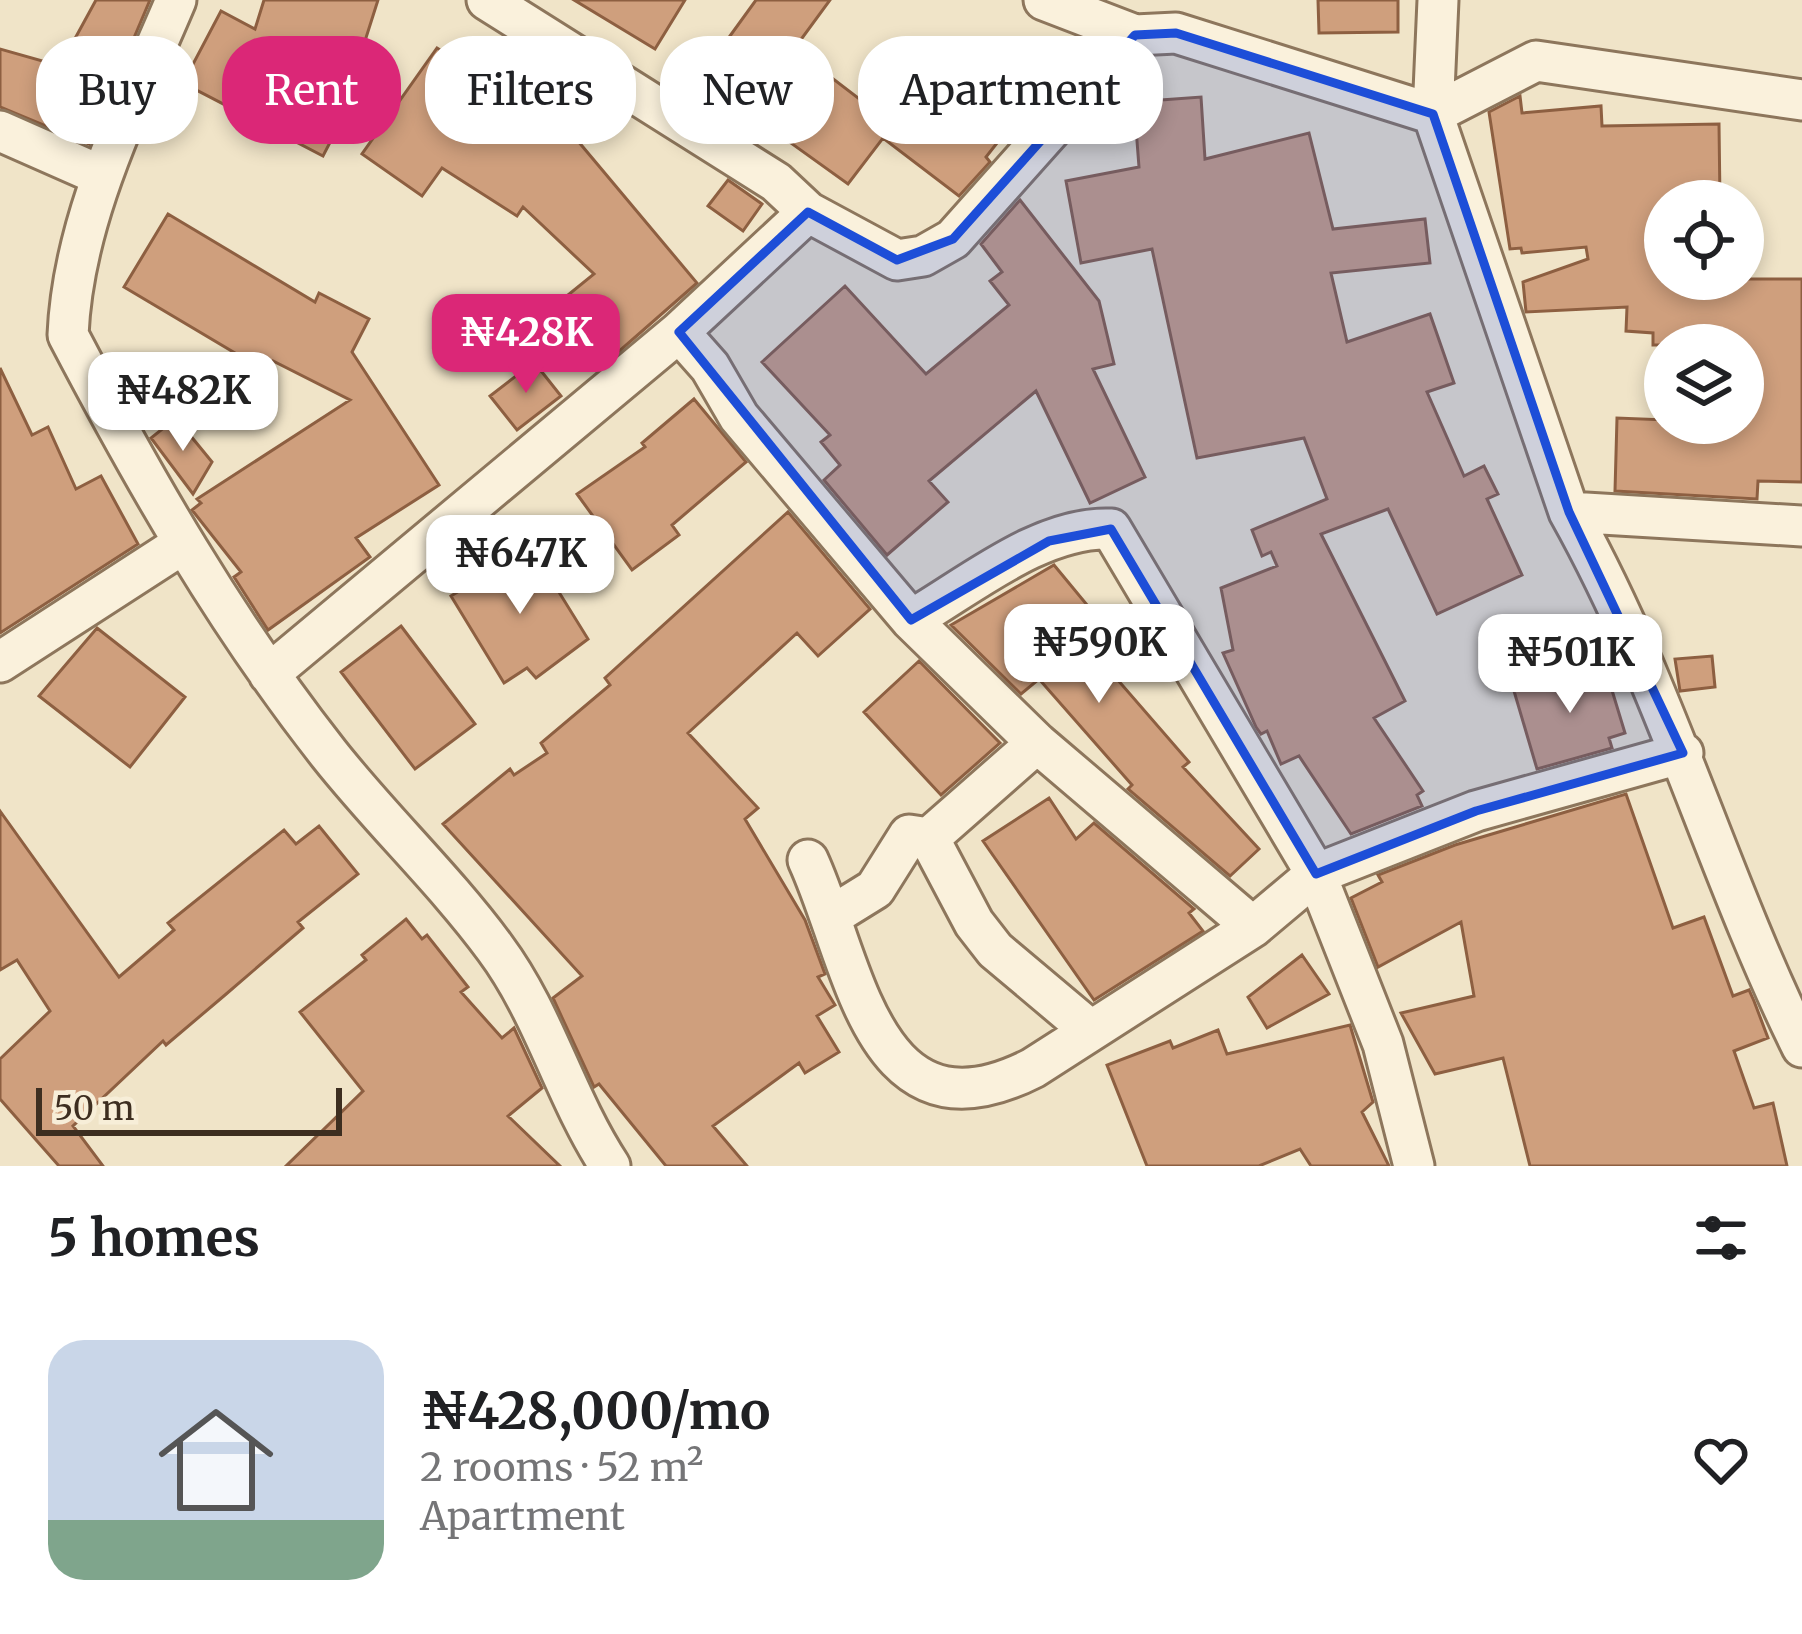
<!DOCTYPE html>
<meta charset="utf-8">
<style>
body{margin:0;font-family:Merriweather,serif;background:#f2f2f2;color:#202124;height:100vh;display:flex;flex-direction:column;font-size:45px;white-space:nowrap}
*{box-sizing:border-box;margin:0}
p{font-size:39px;color:#757577}
.icon{flex:none;width:66px;height:66px;fill:none;stroke:currentColor;stroke-width:2;stroke-linecap:round;stroke-linejoin:round}
.map{position:relative;height:1166px;overflow:hidden}
.drawer{display:flex;flex-direction:column;background:#fff;flex:1}
.drawer>*{flex:none}
.guide{position:absolute;left:36px;top:36px;width:1200px;height:108px;display:flex;gap:24px}
.buttons{position:absolute;left:1644px;top:180px;display:grid;gap:24px}
.buttons a{display:grid;place-items:center;width:120px;height:120px;border-radius:50%;background:#fff;box-shadow:0 6px 18px #0003;font-size:60px}
.scale{position:absolute;left:36px;bottom:30px;width:306px;box-sizing:border-box;padding-left:12px;border:6px solid #3d2e20;border-top:0;font-size:33px;line-height:42px;white-space:nowrap;color:#3d2e20;-webkit-text-stroke:9px #f7eed8;paint-order:stroke}
.price{position:absolute;translate:-50% -102px;padding:0 27px;border-radius:24px;background:#fff;color:#222;font-size:39px;line-height:78px;filter:drop-shadow(0 3px 6px #0008)}
.price::after{content:'';position:absolute;left:50%;top:72px;width:36px;height:27px;margin-left:-18px;background:inherit;clip-path:polygon(0 0,100% 0,50% 100%)}
.price.on{background:#db2777;color:#fff}
ul{padding:0;list-style:none}
li{display:flex;align-items:center;gap:36px;height:300px;padding:0 48px}
li span{display:grid;place-items:center;flex:none;width:336px;height:240px;border-radius:36px;color:#555}
li>.icon{margin-inline-start:auto}
span .icon{width:144px;height:144px;fill:#fffc;stroke-width:1}
li b{font-size:51px}
h2{display:flex;justify-content:space-between;align-items:center;height:144px;padding:0 48px;font-size:51px}
.chip{padding:0 42px;border-radius:48px;background:#fff;box-shadow:0 6px 18px #0003;font-size:42px;line-height:108px}
.chip.on{background:#db2777;color:#fff}
.map>svg:first-child{display:block}
.building{fill:#cf9f7d;stroke:#8d5f41;stroke-width:3}
.lines{fill:none;stroke-linecap:round;stroke-linejoin:round}
.minor-casing{stroke:#8d765c;stroke-width:45}
.minor{stroke:#faf1dc;stroke-width:39}
.marked{fill:#1d4ed8;fill-opacity:0.2;stroke:#1d4ed8;stroke-width:9;stroke-linejoin:round}
</style>
<div class="map">
<svg width="1802" height="1166" viewBox="0 0 1802 1166">
<rect width="100%" height="100%" fill="#f0e4c8"/>
<path class="building" d="M96,0H150L89,144L0,107V49L60,66Z
M264,0H378L337,129L323,156L183,83L221,11L255,29Z
M574,0H685L655,49Z
M756,0H830L794,49L875,111L921,52L959,80L963,74L1019,115L986,157L990,162L959,196L883,138L848,184L731,100L746,81L714,58Z
M1318,0H1398V32L1319,33Z
M437,48L572,134L697,283L616,354L568,295L594,274L523,207L517,216L442,168L422,196L362,154Z
M1520,96L1522,113L1601,106L1602,126L1719,124L1720,201H1665V279H1802V482L1758,481L1757,499L1615,491L1617,418L1743,423V345H1653V333L1626,331L1627,307L1526,312L1523,282L1588,259L1586,247L1522,253L1521,248L1510,249L1489,112Z
M1201,97L1205,159L1309,133L1333,229L1425,219L1430,263L1331,273L1347,342L1430,314L1454,383L1427,392L1464,476L1484,466L1498,494L1487,499L1522,575L1437,614L1388,509L1321,534L1405,701L1374,718L1423,791L1417,795L1422,806L1351,834L1299,756L1281,764L1267,731L1261,734L1256,727L1223,653L1233,650L1221,588L1277,566L1271,552L1262,556L1252,530L1327,499L1304,438L1197,458L1152,249L1081,263L1066,181L1139,167L1134,102Z
M728,180L762,204L743,231L708,206Z
M1020,200L1099,301L1114,364L1093,369L1145,477L1090,503L1036,391L929,481L948,502L887,555L824,480L840,465L821,442L830,435L762,362L845,286L926,374L1009,305L990,281L1002,272L981,244Z
M168,214L315,302L319,293L369,319L352,352L439,485L356,538L370,557L268,630L234,577L241,572L192,510L201,503L197,499L350,400L273,361L267,372L124,287Z
M534,362L561,396L517,430L490,396Z
M0,368L32,435L48,427L76,489L101,476L138,544L0,633Z
M694,399L746,462L672,525L679,535L632,570L577,494L645,447L642,443Z
M176,418L212,462L193,494L151,438Z
M788,512L870,609L818,656L797,633L688,733L758,808L745,819L805,920L825,974L818,977L835,1005L817,1016L839,1052L805,1073L799,1063L713,1126L747,1166H666L599,1084L594,1087L553,998L582,976L443,824L510,769L514,775L547,753L541,743L610,685L605,678Z
M531,547L588,639L536,678L527,668L504,683L451,596Z
M1054,565L1097,617L1077,633L1189,762L1183,767L1259,849L1230,876L1128,789L1132,785L1039,679L1021,694L951,625Z
M401,626L475,724L415,769L341,672Z
M97,628L185,697L130,767L39,696Z
M1712,656L1715,687L1680,691L1675,659Z
M919,661L1000,743L941,795L864,712Z
M1604,664L1625,733L1609,738L1612,748L1537,769L1514,691Z
M1626,794L1673,928L1704,917L1733,996L1749,990L1754,1001L1768,1038L1734,1051L1754,1108L1773,1103L1787,1166H1530L1503,1058L1435,1074L1401,1013L1474,996L1461,922L1378,967L1351,898L1382,882L1378,875L1455,845Z
M1049,798L1076,839L1094,823L1194,909L1189,913L1203,931L1094,1000L983,841Z
M0,811L119,977L174,930L168,923L284,830L296,844L319,826L358,874L298,922L303,928L225,995L166,1045L163,1041L73,1126L103,1166H59L0,1099V1059L50,1011L17,960L0,970Z
M406,919L422,939L427,935L468,987L461,992L502,1038L514,1028L542,1088L508,1116L560,1166H286L363,1091L300,1012L366,960L362,955Z
M1302,955L1329,994L1267,1028L1248,997Z
M1350,1025L1373,1102L1362,1112L1389,1166H1311L1300,1149L1259,1166H1147L1107,1065L1170,1041L1173,1048L1218,1030L1227,1054Z"/>
<g class="lines">
<defs>
<path id="minor" d="M176,0C131,107 73,217 68,335C145,482 226,623 329,754C382,821 445,880 495,948C545,1015 564,1096 610,1166
M487,0L776,182L808,212L679,332L710,367L739,417L911,620L1037,743L1253,927
M1044,0L1135,35L1176,33L1433,114L1536,61L1802,100
M1438,0L1433,114L1569,512C1665,683 1716,872 1802,1047
M0,131L102,176
M808,212L897,260L923,256L953,239L1135,35
M1569,512L1802,526
M911,620C970,586 1041,526 1111,529L1316,874L1383,1044L1414,1166
M0,662L181,545
M269,674L679,332
M929,838L974,923L995,950L1090,1030
M808,860C855,962 872,1150 1033,1068L1253,927L1316,874L1476,811L1683,753
M833,915L875,889L909,835L929,838L1037,743"/>
</defs>
<use href="#minor" class="minor-casing"/>
<use href="#minor" class="minor"/>
</g>
<path class="marked" d="M1176,33L1433,114L1569,512L1683,753L1476,811L1316,874L1111,529L1049,541L911,620L679,332L808,212L897,260L953,239L1135,35Z"/>
</svg>
<div class="buttons">
<a><svg class="icon" aria-label="locate" viewBox="0 0 24 24"><circle cx="12" cy="12" r="6"/><path d="M12 2v4M12 18v4M2 12h4M18 12h4"/></svg></a>
<a><svg class="icon" aria-label="layers" viewBox="0 0 24 24"><path d="M12 4l9 5-9 5-9-5zM3 14l9 5 9-5"/></svg></a>
</div>
<div class="scale">50 m</div>
<b class="price on" style="left:526px;top:396px">₦428K</b>
<b class="price" style="left:183px;top:454px">₦482K</b>
<b class="price" style="left:520px;top:617px">₦647K</b>
<b class="price" style="left:1099px;top:706px">₦590K</b>
<b class="price" style="left:1570px;top:716px">₦501K</b>
<div class="guide">
<a class="chip">Buy</a>
<a class="chip on">Rent</a>
<a class="chip">Filters</a>
<a class="chip">New</a>
<a class="chip">Apartment</a>
</div>
</div>
<section class="drawer">
<h2>5 homes<svg class="icon" aria-label="filters" viewBox="0 0 24 24"><path d="M4 7h16M4 17h16"/><circle cx="9" cy="7" r="2"/><circle cx="15" cy="17" r="2"/></svg></h2>
<ul>
<li><span style="background:linear-gradient(#c9d6e8 75%,#7fa58c 0)"><svg class="icon" aria-label="home" viewBox="0 0 24 24"><path d="M3 11l9-7 9 7M6 9v11h12V9"/></svg></span><div><b>₦428,000/mo</b><p>2 rooms · 52 m²</p><p>Apartment</p></div><svg class="icon" aria-label="heart" viewBox="0 0 24 24"><path d="M12 20l-8-8c-3-5 5-10 8-4 3-6 11-1 8 4z"/></svg></li>
</ul>
</section>
